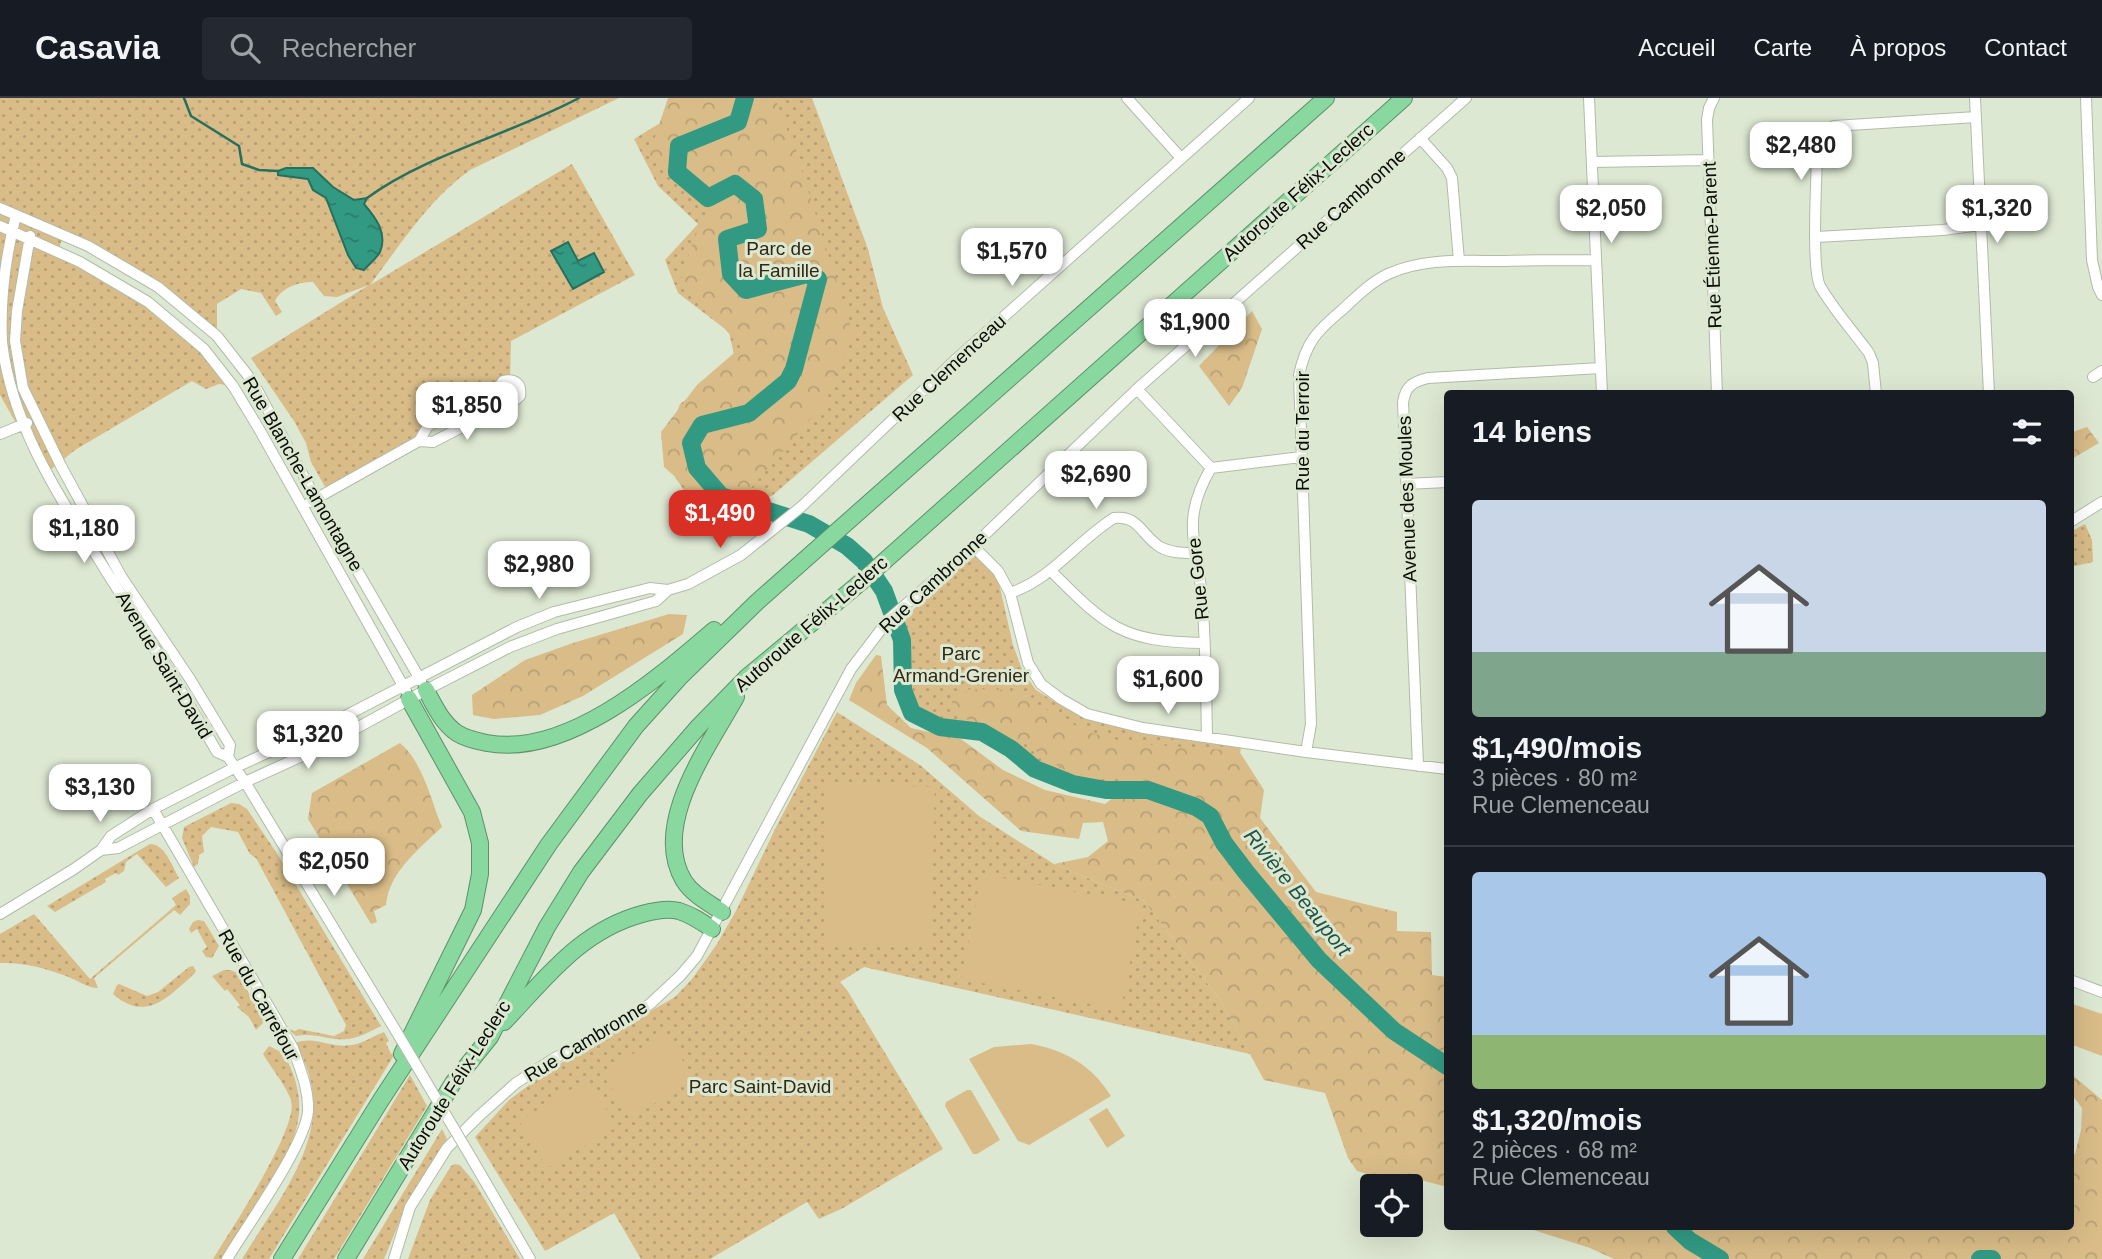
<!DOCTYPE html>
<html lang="fr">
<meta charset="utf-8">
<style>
body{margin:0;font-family:Arial,sans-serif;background:#242831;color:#f1f3f6;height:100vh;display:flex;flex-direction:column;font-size:26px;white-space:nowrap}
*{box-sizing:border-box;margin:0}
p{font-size:23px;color:#9ea1a6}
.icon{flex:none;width:38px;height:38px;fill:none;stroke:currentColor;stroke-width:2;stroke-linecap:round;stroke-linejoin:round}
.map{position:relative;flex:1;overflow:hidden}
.details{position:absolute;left:1444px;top:292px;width:630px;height:840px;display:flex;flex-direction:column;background:#171b24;border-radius:7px;box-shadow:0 7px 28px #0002}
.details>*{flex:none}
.buttons{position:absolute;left:1360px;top:1076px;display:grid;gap:14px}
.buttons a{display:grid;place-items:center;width:63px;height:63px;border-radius:7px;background:#171b24;box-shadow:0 7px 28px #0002;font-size:35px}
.price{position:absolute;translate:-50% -60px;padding:0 16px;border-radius:14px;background:#fff;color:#222;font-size:23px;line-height:46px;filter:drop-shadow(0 2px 4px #0008)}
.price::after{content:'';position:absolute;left:50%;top:42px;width:21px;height:16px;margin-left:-10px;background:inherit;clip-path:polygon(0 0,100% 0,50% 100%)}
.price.active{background:#d93025;color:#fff}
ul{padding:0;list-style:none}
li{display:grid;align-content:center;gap:14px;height:371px;padding:0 28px}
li+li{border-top:2px solid #363941}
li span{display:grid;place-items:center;height:217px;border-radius:7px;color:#555}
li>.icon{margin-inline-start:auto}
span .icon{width:126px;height:126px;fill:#fffc;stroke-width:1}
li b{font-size:30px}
h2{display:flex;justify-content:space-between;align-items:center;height:84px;padding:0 28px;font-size:30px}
header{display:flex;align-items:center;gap:42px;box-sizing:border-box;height:98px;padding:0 35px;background:#171b24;border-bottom:2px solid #363941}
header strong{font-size:33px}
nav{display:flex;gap:38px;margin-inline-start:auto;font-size:24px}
.search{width:490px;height:63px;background:#242831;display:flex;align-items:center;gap:18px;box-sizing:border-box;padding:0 24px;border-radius:7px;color:#9ea1a6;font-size:26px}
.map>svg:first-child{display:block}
.grass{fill:url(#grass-dots)}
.forest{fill:url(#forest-crowns)}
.pitch{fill:#d9bc88}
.water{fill:url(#water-ripples);stroke:#26705e;stroke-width:2}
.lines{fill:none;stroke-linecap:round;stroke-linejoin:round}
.stream{stroke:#26705e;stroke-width:2.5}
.river{stroke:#329a83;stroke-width:18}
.minor-casing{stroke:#b1bca7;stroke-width:12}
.highway-casing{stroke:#5c9169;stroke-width:18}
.minor{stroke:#fff;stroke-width:10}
.highway{stroke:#88d89f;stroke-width:16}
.minor-bridge-casing{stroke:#b1bca7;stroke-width:12;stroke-linecap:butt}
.minor-bridge{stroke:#fff;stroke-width:10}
.labels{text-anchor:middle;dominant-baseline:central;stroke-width:6;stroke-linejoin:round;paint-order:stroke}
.street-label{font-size:19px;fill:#0a0d06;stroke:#dde8d2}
.park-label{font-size:19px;fill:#312817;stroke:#dde8d2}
.water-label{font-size:21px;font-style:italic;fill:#1e5549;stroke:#dde8d2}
</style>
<header>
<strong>Casavia</strong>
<div class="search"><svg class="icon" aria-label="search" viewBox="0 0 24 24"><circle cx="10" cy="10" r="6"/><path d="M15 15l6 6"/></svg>Rechercher</div>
<nav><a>Accueil</a><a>Carte</a><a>À propos</a><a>Contact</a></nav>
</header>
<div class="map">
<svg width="2102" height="1161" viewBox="0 0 2102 1161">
<defs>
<pattern id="grass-dots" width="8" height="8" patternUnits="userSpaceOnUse" patternTransform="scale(1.75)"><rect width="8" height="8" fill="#d9bc88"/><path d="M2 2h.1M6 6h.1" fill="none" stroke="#b9a074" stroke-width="1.8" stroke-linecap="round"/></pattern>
<pattern id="forest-crowns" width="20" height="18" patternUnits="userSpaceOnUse" patternTransform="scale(1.75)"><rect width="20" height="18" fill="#d9bc88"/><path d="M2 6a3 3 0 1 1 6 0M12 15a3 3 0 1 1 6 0" fill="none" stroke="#b9a074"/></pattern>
<pattern id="water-ripples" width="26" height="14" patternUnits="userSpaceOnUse" patternTransform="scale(1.75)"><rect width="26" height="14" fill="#329a83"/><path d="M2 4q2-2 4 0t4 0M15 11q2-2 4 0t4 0" fill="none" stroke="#297c69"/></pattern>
</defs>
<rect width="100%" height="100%" fill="#dde8d2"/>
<path class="grass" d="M0,0H619L470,72C428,102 401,146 370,187L572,66L635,177L511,243L510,281L428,328L419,343L328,394L311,364L306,345L294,323L251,260L369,187L337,199L324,198L313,184C299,184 282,189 275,203L282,214L276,218L261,195L241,191L217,206V238L158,189L63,137L58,155L148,204L204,251L233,288L219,286L206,291L192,283L75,352L45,376L0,297Z
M671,0H812L868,151L883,210L913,277L773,397L757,404L730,440L705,423L675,379L670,332L680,306L736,266L729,234L678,195L665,162L698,126L658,88L634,41L665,22Z
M2085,426L2092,442L2093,464L2070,469V434Z
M973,456L998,481L1013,547L1023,574L1036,592L1067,611L1103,624L1242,645L1234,686L1144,689L1071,682L1049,671L1011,644L985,628L931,619L921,614L912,605L906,581V547L903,521Z
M837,614L920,667L979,718L1054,766L1144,803L1221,903L1250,956L864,869L840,884L847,892L943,1051L843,1110L819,1121L807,1104L710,1161H641L614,1115L545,1153L475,1039L509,1002L549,972L675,899L692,881L717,846L737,811L776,729Z
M231,705L239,706L247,711L276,754L381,928C371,933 359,940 348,941C330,943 314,934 296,938L287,930L295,933L299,931L334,938L344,933L346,927L256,760L250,756L238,734L211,729L202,738L204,754L199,757L198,766L194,769L182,740L184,729Z
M150,746C165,746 172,768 179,780L166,789L137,756L126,764L124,773L118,777L116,775L105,781L106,784L55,814L47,808Z
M186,791L190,798V806L180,817L174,812L94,880L98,890C87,890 77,882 66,878C46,870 22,864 0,865V836L34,816L90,881L176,807L172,800Z
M198,822L204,823L219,848L212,860L206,859L202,853L207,849L197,831L191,835L189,831L193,824Z
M193,868L196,873L194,876C168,899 146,925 113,896L117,887L119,886L147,898L158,894L189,869Z
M224,872H231L237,875L263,919L264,924L256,932L249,919L237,909L240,907L227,891L225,893L212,878Z
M384,934L389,943L386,945L391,956L396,954L269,1161H242C284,1092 344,1027 295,945C314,937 332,951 352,947C362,946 373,938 384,934Z
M269,948L283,955C315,1010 295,1046 264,1096C251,1118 238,1139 224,1161H213C229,1135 300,1028 291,1002C285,986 271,970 263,956Z
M410,977L427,1008L334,1161H298Z
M442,1031L448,1043L406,1108L384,1161H363Z
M455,1066L460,1067L475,1085L520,1161H408L430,1102L451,1068Z"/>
<path class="forest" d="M668,0H775L799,63L853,236L826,303L732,412L712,411L664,369L661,334L697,287L741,249L698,201L681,178L697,134L714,117L649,57Z
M1252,213L1262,231L1242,290L1229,308L1199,268Z
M2087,329L2099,345L2070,362V335Z
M669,516L687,517L683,536L583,598L540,617L494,621L473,617L472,597L525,562L573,545Z
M876,557L881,558L887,607L911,630L961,641L1003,672L1045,692L1105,706L1123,692L1122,681L1092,679L1066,673L1021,643L956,617L951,610L953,600L970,591L1015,592L1024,599L1087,634L1128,645L1239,653L1264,692L1260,720L1316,794L1397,814V833L1431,834L1432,877L1447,879V1089L1417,1081L1394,1084L1357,1073L1348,1060L1325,995L1264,982L1221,903L1144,803L1054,766L1088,759L1108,743L1103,724L1083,725L1079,741L1021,733L927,650L849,602L856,585Z
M400,645C423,664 431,703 442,729C419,751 389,774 386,807L374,813L377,824L371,826L308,721L312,695Z
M2070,975L2102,1002V1161H1614L1590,1150L1524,1129H2070V1057L2075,1056L2081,1032L2082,1010L2070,994Z"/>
<path class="pitch" d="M828,686L935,689L931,848L824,845Z
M982,776L1141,806L1121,912L961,881Z
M2070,905L2102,916V958L2070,946Z
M665,935L694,980L631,1021L602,976Z
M1031,946C1066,952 1092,968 1111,998L1029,1047L1018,1043L969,961L994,949Z
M588,981L617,1029L547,1070L519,1023Z
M967,992H971L1000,1042L977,1056H973L945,1008L946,1004Z
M1107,1010L1125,1038L1107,1050L1089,1021Z"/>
<path class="water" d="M286,70H313L333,89L354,102L367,100L364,106C375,119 388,135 380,154C377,160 368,167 364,172L356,170L348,157L326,100L313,92L308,81L278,77V73Z
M568,144L578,163L594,155L604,174L573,191L551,153Z"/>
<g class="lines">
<path class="stream" d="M184,0L191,18L239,48L242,66L259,72L278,73
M367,100C427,56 512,36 579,0"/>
<path class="river" d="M745,0L738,24L679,48L677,74L708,100L735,86L754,101L758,131L727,141L731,176L746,192L807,176L818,181L794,271L788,283L749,315L702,327L691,345L697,370L721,398L809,426L847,448L864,463L884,493L902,542L903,592L912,615L940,629L982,634L1011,651L1035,671L1073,686L1106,692H1148L1196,709L1210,718L1224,745L1246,774L1319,862L1394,933L1447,968
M1675,1129L1690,1143L1720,1161
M1980,1161H1992"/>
<defs>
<path id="minor" d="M1127,0L1181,60
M1589,0L1602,296
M1714,0L1709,10L1707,22L1717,296
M1975,0L1989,296
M2086,0L2092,162L2098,189L2102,197
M1420,40L1447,70L1452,80L1459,163
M1592,64L1709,62
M0,110L88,148L158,189L217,238L253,284L316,401L421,583
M16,117C6,157 0,203 2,244C12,330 61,401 106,473C144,533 182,593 217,654L228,659L245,684L396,933
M0,128L80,164L148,204L204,251L233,288L259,331L406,593
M30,138L17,213L15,243L23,290L61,368L121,478L190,581L230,647L228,659
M1816,139L1943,132L1980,127
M2093,279L2102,273
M1137,291L1211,370L1301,359
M1876,296L1873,265L1869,255C1853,233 1833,211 1820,188C1811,169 1817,77 1817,51C1820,38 1823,34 1834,28L1976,19
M0,336L27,325
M1406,386L1447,384
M310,404L419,343L428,328L497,291L503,283C515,280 522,286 520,298L512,305L507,306L433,344L419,343
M2070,424L2102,404
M973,448L998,473L1010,495L1028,565L1041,586L1061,601L1087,616L1143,630L1306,654L1447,671
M1051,473C1107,529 1122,544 1204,545
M1010,495C1052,481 1077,443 1114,420C1139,417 1141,437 1160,449C1171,455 1182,455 1194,455
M1207,639C1206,592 1206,546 1202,499C1197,445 1180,423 1211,370
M1306,654L1311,626L1299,277C1306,244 1317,233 1342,212C1356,199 1371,184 1388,176C1423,160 1462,163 1499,163C1532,162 1564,162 1596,162
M1418,668L1403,304C1406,288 1412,284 1428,280L1601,270
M153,711L293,950C300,971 309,991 308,1013C306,1046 246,1129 227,1161
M101,752L118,750L245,684L324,648L426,592L510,549L557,531L656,503L668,492
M0,816L74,771L101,752L111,738L153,711L236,669L326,628L517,529L554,514L650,490L668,492L688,486L741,457L801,409L954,263L1249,0
M2070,882L2102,894
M472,1061L530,1161
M394,1161L410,1109L447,1050L479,1018L516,985L553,961L614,929L650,906L680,878L697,858L851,571L889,521L973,448L1137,291L1466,0"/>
<path id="highway" d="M426,592C434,607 442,625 457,635C466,641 477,643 487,645C567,660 658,580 714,532
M722,814C709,805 693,797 684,783C650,727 709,648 736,599
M504,924C546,880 580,833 642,816C653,813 668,810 679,813C692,817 702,824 712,831
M402,956L473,812L480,776V745L472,714L409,601
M282,1161L381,1002L549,746L636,628L681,578L757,504L1326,0
M346,1161L453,985L490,939L547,829L581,774L640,696L699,628L746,580L861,484L1404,0"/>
</defs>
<use href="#minor" class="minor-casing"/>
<use href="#highway" class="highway-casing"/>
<use href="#minor" class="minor"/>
<use href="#highway" class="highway"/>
<defs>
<path id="minor-bridge" d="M396,933L472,1061"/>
</defs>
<use href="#minor-bridge" class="minor-bridge-casing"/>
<use href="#minor-bridge" class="minor-bridge"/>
</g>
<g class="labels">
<g class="street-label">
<text transform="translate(1298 94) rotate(-42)">Autoroute Félix-Leclerc</text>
<text transform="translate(1351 101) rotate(-42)">Rue Cambronne</text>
<text transform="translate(1712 147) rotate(-92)">Rue Étienne-Parent</text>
<text transform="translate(949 270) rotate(-43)">Rue Clemenceau</text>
<text transform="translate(1302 333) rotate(-90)">Rue du Terroir</text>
<text transform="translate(303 376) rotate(60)">Rue Blanche-Lamontagne</text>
<text transform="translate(1407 401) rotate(-92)">Avenue des Moules</text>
<text transform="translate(1198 481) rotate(-96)">Rue Gore</text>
<text transform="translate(933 484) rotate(-43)">Rue Cambronne</text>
<text transform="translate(811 526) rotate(-41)">Autoroute Félix-Leclerc</text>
<text transform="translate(164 567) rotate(59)">Avenue Saint-David</text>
<text transform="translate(259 897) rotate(61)">Rue du Carrefour</text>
<text transform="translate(586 943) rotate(-31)">Rue Cambronne</text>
<text transform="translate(454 987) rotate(-58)">Autoroute Félix-Leclerc</text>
</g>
<g class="park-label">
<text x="779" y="150">Parc de<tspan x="779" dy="22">la Famille</tspan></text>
<text x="961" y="555">Parc<tspan x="961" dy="22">Armand-Grenier</tspan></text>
<text x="760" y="988">Parc Saint-David</text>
</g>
<g class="water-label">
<text transform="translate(1298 794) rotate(51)">Rivière Beauport</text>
</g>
</g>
</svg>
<div class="buttons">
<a><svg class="icon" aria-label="locate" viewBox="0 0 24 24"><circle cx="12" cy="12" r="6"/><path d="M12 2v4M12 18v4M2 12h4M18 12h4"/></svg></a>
</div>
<b class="price" style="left:1801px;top:84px">$2,480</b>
<b class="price" style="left:1611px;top:147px">$2,050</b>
<b class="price" style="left:1997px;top:147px">$1,320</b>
<b class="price" style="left:1012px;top:190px">$1,570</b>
<b class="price" style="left:1195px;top:261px">$1,900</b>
<b class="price" style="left:467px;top:344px">$1,850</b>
<b class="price" style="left:1096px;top:413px">$2,690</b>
<b class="price active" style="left:720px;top:452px">$1,490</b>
<b class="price" style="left:84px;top:467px">$1,180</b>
<b class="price" style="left:539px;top:503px">$2,980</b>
<b class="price" style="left:1168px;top:618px">$1,600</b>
<b class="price" style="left:308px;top:673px">$1,320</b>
<b class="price" style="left:100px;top:726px">$3,130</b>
<b class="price" style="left:334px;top:800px">$2,050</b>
<section class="details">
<h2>14 biens<svg class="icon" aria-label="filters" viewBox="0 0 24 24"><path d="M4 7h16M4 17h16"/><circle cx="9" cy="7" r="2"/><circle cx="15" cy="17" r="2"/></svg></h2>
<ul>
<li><span style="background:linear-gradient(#c9d6e8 70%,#7fa58c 0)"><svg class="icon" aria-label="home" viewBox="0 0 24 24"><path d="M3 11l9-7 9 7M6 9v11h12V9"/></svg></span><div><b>$1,490/mois</b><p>3 pièces · 80 m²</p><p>Rue Clemenceau</p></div></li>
<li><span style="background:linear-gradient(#a9c7e8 75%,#8fb573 0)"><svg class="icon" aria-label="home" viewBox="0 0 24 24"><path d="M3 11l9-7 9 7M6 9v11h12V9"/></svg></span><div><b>$1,320/mois</b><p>2 pièces · 68 m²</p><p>Rue Clemenceau</p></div></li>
</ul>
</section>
</div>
